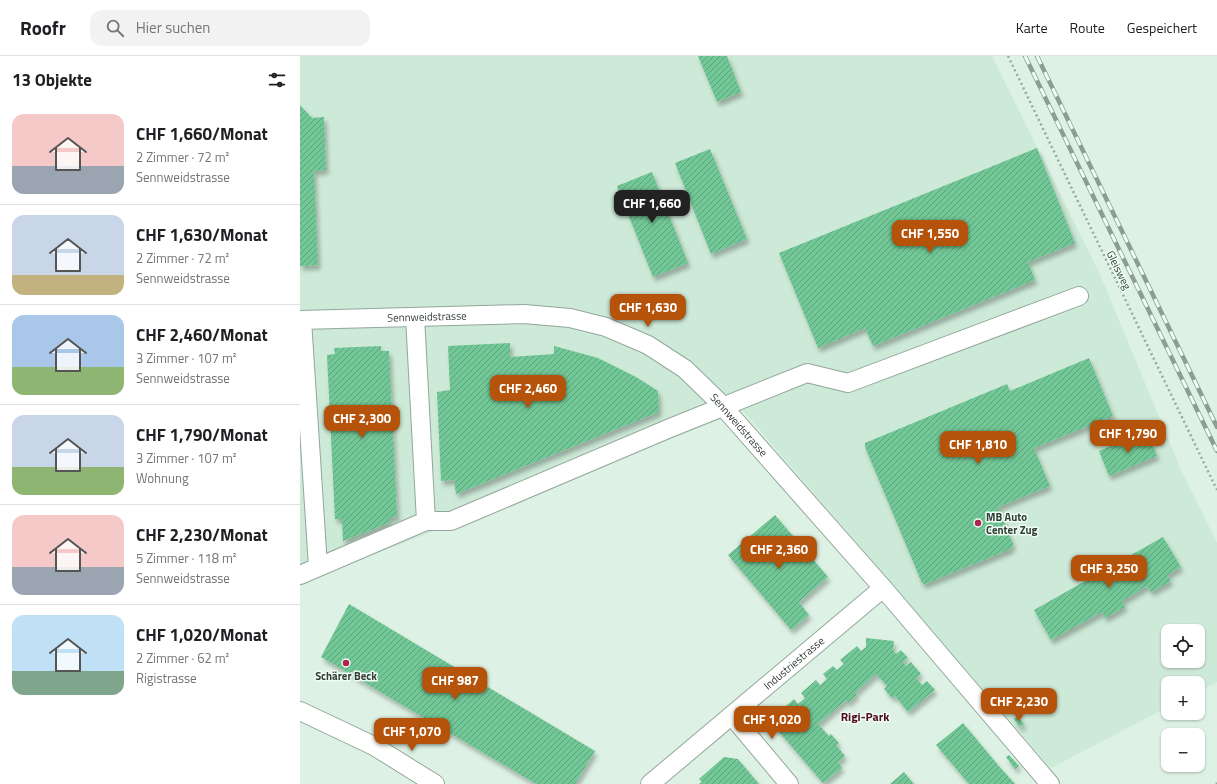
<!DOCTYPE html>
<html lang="de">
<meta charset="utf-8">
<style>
body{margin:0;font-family:"Titillium Web",sans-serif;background:#f2f2f2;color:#202124;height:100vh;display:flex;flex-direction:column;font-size:15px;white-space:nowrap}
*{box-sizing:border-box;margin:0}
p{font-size:13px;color:#757577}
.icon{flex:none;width:22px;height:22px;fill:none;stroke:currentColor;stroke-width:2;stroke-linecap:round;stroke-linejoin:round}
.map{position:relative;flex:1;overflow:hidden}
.panel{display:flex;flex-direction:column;background:#fff;width:300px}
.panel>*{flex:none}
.buttons{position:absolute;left:861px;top:568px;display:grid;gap:8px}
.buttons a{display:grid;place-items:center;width:44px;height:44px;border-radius:8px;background:#fff;box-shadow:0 1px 3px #0004;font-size:20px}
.price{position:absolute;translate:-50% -34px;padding:0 9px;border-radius:8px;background:#b45309;color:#fff;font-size:13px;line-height:26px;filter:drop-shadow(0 1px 2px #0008)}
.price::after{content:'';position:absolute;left:50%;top:24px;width:12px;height:9px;margin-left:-6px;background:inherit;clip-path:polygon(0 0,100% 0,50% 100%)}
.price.on{background:#222;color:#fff}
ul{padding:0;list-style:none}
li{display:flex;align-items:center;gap:12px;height:100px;padding:0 12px}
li+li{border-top:1px solid #e0e0e0}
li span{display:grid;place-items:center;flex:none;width:112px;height:80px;border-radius:12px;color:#555}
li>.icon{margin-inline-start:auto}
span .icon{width:48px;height:48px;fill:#fffc;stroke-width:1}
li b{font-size:17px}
h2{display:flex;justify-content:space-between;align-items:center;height:48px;padding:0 12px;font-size:17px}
header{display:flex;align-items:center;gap:24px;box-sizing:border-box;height:56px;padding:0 20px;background:#fff;border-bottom:1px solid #e0e0e0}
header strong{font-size:19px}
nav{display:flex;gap:22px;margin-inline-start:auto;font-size:14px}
.search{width:280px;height:36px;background:#f2f2f2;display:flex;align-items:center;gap:10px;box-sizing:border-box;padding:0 14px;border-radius:12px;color:#757577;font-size:15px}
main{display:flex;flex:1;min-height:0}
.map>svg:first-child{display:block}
.built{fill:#cde9d7;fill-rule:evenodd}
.building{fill:url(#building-hatch);filter:url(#shadow)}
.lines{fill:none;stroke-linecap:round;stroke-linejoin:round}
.minor-casing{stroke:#93a79a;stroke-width:20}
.path{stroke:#99a99f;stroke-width:2.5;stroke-dasharray:2 3;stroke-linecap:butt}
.minor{stroke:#fff;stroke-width:18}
.rail-casing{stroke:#8e9d94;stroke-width:4.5}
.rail{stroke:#edfef3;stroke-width:3;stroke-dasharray:9;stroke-linecap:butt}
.poi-dot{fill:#b02051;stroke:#edfef3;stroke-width:1.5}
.labels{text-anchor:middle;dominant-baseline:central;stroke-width:3;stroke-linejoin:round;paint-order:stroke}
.street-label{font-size:11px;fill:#353d38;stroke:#edfef3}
.poi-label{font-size:11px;font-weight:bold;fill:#353d38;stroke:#edfef3;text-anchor:start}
.neighbourhood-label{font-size:12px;font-weight:bold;fill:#520d23;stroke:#edfef3}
</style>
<header>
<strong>Roofr</strong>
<div class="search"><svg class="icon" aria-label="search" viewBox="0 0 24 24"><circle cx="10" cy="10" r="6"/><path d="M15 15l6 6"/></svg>Hier suchen</div>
<nav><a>Karte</a><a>Route</a><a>Gespeichert</a></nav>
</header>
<main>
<section class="panel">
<h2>13 Objekte<svg class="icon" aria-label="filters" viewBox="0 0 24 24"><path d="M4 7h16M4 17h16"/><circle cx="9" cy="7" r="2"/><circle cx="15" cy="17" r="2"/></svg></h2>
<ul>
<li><span style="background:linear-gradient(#f6c9c9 65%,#9aa5b1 0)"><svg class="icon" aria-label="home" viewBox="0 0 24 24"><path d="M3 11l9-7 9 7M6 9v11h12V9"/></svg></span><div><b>CHF 1,660/Monat</b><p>2 Zimmer · 72 m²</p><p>Sennweidstrasse</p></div></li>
<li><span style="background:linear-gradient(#c9d6e8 75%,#c2b280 0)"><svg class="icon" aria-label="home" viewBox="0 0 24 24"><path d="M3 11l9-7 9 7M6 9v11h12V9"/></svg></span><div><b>CHF 1,630/Monat</b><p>2 Zimmer · 72 m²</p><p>Sennweidstrasse</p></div></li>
<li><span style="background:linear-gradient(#a9c7e8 65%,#8fb573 0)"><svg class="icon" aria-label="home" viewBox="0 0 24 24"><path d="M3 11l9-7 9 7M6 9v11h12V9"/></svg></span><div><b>CHF 2,460/Monat</b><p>3 Zimmer · 107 m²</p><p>Sennweidstrasse</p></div></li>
<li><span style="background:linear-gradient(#c9d6e8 65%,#8fb573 0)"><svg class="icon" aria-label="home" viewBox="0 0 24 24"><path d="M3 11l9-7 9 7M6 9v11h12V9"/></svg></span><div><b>CHF 1,790/Monat</b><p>3 Zimmer · 107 m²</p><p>Wohnung</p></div></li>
<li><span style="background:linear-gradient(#f6c9c9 65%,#9aa5b1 0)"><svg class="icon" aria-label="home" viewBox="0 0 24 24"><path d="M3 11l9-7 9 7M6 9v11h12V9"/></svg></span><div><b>CHF 2,230/Monat</b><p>5 Zimmer · 118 m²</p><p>Sennweidstrasse</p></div></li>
<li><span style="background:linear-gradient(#bfe0f5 70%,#7fa58c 0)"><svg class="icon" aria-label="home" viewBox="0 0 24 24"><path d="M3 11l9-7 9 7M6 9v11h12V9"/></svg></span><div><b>CHF 1,020/Monat</b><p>2 Zimmer · 62 m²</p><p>Rigistrasse</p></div></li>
</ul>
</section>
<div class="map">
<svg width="917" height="728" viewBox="0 0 917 728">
<defs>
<pattern id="building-hatch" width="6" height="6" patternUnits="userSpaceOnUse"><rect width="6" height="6" fill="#72c796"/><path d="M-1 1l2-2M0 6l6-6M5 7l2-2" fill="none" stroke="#5ea37b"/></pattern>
<filter id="shadow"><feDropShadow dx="2.5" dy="4.5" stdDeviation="2" flood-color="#0004"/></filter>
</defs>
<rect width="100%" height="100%" fill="#ddf2e4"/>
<path class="built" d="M0,0H692L799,216L882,416L917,487V626L898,636V627H868V651L751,712L443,355L0,527ZM868,575H898V605H868Z"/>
<path class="building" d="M398,0H427L441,36L417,46Z
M0,49L12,62L24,61L26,114L14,115L18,209L0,210Z
M737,92L775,187L728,206L735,224L573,290L565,272L518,292L479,197Z
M410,93L447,183L411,198L375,107Z
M352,116L388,207L353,221L317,130Z
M210,287V301L254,298V290L298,302L336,321L358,335L359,356L156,438L154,424L141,425L137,336L150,334L148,290Z
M81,290V295H89L97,461L89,462V467L43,485L42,463H35L27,299L35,298L34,292Z
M789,302L813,360L734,392L750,430L698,451L713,488L711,493L625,528L622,527L565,391V387L707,328L710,335Z
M847,375L857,400L809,420L799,395Z
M475,459L528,521L499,546L509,559L491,574L428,499Z
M863,481L881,511L867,519L871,525L851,536L847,530L822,545L825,551L805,562L802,556L751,584L734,554Z
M49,548L295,695L275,728H236L21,601Z
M566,582L594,585L593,594L596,598L601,594L608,602L603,606L606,610L611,606L621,618L616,622L622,629L627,625L635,634L608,656L595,640L592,642L584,633L587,630L576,618L555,637L557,639L548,647L546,644L518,668L529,680L531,678L539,687L536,689L545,700L538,706L542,712L523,727L474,670L482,663L477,658L494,643L498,648L505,642L501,637L516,624L520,629L527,623L523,618L533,610L537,614L544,608L540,604L557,590L561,595L566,591Z
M717,660L724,668L720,671L714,663Z
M663,667L698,709L715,728H669L636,689Z
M709,699L719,710L715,713L706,701Z
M424,701L438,703L459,728H399L402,726L399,723Z
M604,716L614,728H590Z"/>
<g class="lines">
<defs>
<g id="minor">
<path d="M115,261L126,465"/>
<path id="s1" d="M0,264L224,258L270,262L306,271L348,289L385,313L418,345L583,532L750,728"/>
<path d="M2,264L18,511"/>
<path d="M0,519L126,465H151L370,372L507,317L548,327L779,240"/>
<path d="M0,655L74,690L135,728"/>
<path d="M432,660L489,728"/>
<path id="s2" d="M350,728L583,532"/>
</g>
</defs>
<use href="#minor" class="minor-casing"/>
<path class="path" d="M708,0L917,434
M916,728L917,727"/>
<use href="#minor" class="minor"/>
<defs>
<path id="rail" d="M725,0L917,395
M737,0L917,371"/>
</defs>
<use href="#rail" class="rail-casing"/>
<use href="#rail" class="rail"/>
</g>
<g class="poi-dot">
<circle cx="678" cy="467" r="4"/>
<circle cx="46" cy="607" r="4"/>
</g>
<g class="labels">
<g class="street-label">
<text transform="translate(819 214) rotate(64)">Gleisweg</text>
<text stroke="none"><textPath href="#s1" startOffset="127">Sennweidstrasse</textPath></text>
<text stroke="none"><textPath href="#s1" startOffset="475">Sennweidstrasse</textPath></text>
<text stroke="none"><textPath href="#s2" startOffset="188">Industriestrasse</textPath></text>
</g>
<g class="poi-label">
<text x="686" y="461">MB Auto<tspan x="686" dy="13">Center Zug</tspan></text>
<text x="46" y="620" text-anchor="middle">Schärer Beck</text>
</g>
<g class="neighbourhood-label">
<text x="565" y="660">Rigi-Park</text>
</g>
</g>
</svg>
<div class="buttons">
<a><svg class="icon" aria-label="locate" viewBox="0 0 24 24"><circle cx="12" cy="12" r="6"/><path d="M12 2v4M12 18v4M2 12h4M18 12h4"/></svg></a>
<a>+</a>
<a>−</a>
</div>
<b class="price on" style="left:352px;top:168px">CHF 1,660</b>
<b class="price" style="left:630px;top:198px">CHF 1,550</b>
<b class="price" style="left:348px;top:272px">CHF 1,630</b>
<b class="price" style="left:228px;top:353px">CHF 2,460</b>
<b class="price" style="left:62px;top:383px">CHF 2,300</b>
<b class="price" style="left:828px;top:398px">CHF 1,790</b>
<b class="price" style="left:678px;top:409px">CHF 1,810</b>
<b class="price" style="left:479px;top:514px">CHF 2,360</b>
<b class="price" style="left:809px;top:533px">CHF 3,250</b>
<b class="price" style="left:155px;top:645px">CHF 987</b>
<b class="price" style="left:719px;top:666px">CHF 2,230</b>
<b class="price" style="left:472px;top:684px">CHF 1,020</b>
<b class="price" style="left:112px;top:696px">CHF 1,070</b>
</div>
</main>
